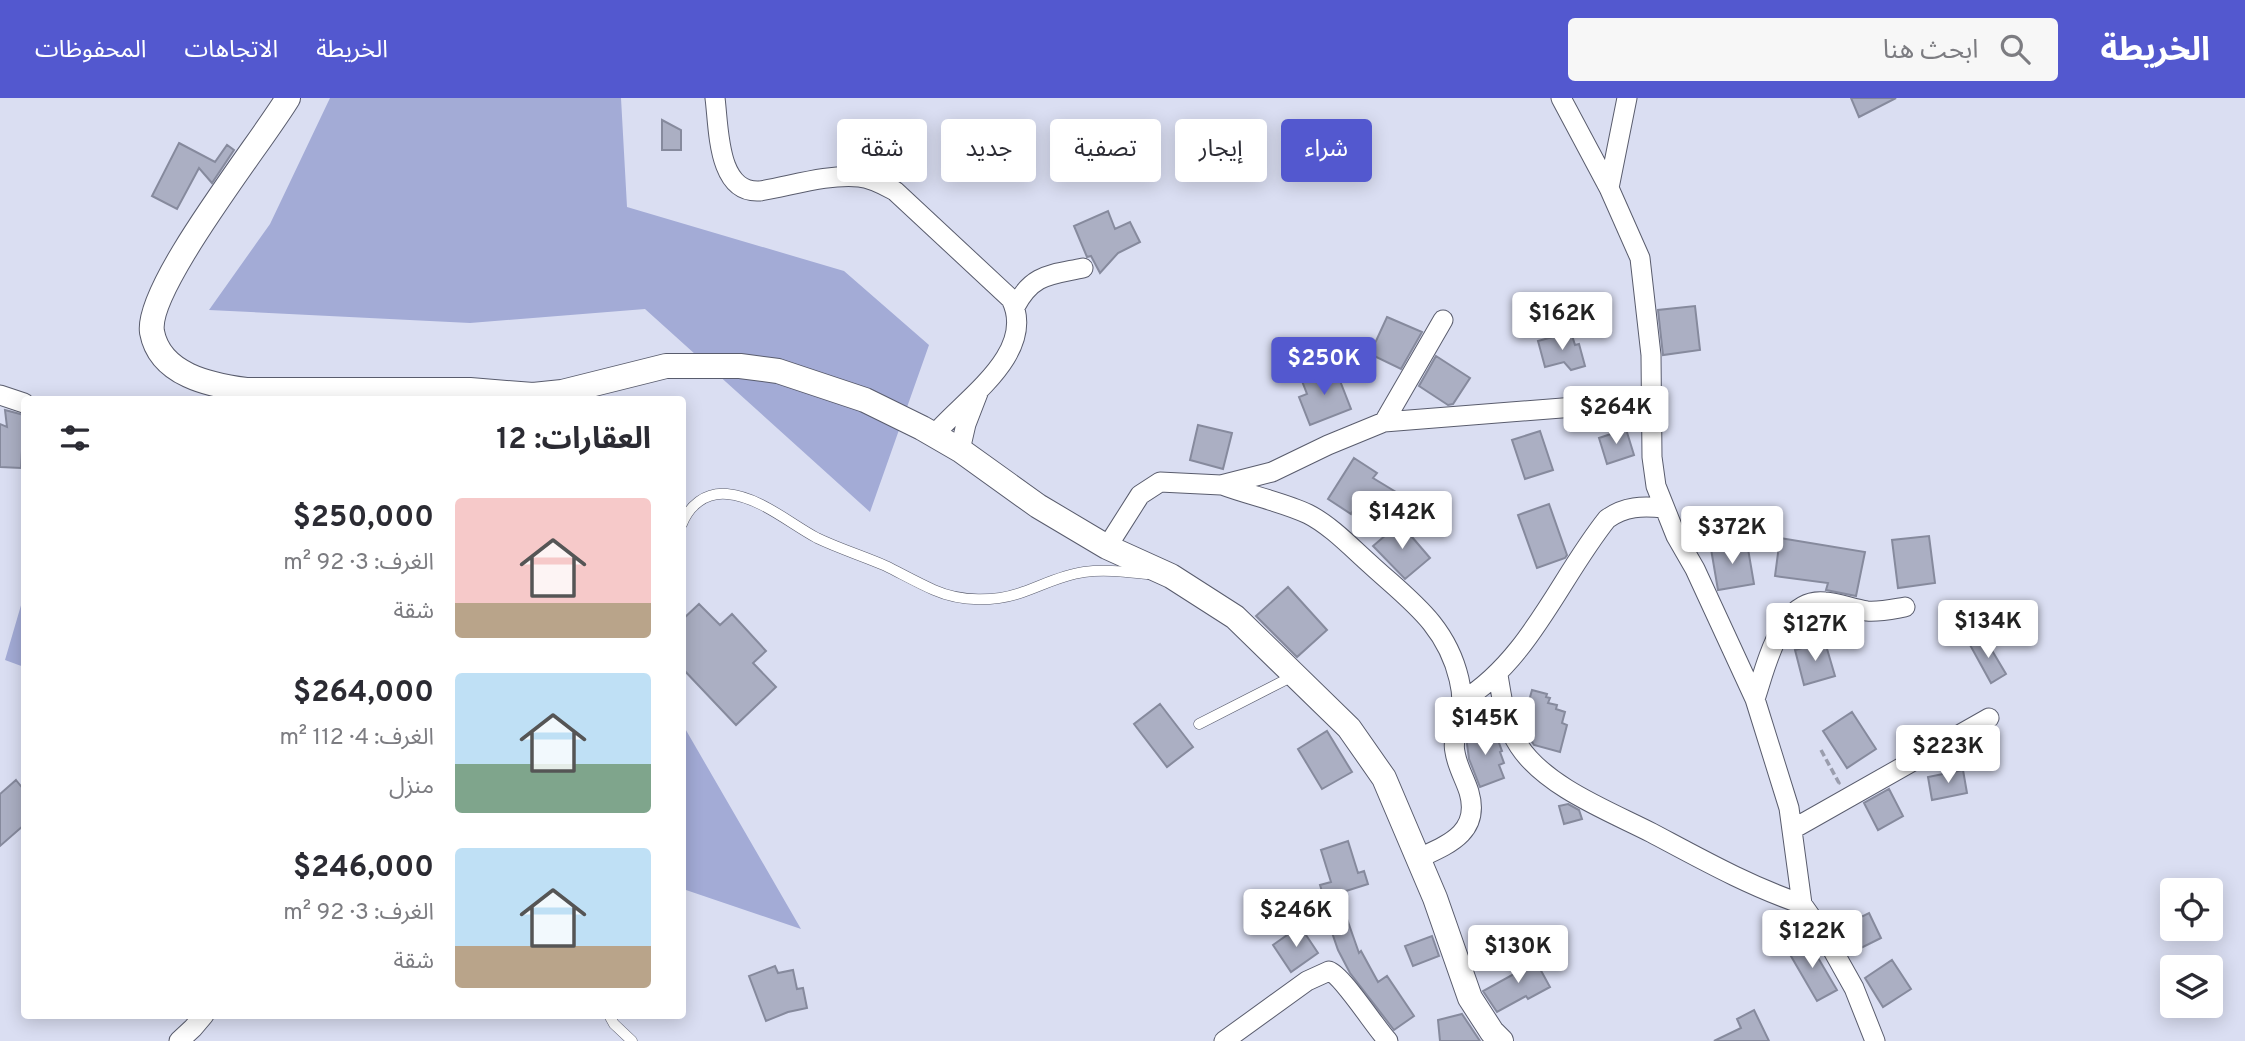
<!DOCTYPE html>
<html lang="ar">
<meta charset="utf-8">
<style>
body{margin:0;font-family:Overpass,"Noto Sans Arabic",sans-serif;background:#f7f7f7;color:#2b2b33;direction:rtl;height:100vh;display:flex;flex-direction:column;font-size:26px;white-space:nowrap}
*{box-sizing:border-box;margin:0}
p{font-size:23px;color:#7c7c81}
.icon{flex:none;width:38px;height:38px;fill:none;stroke:currentColor;stroke-width:2;stroke-linecap:round;stroke-linejoin:round}
.map{position:relative;flex:1;overflow:hidden;direction:ltr}
.drawer{position:absolute;left:21px;top:298px;width:665px;height:623px;display:flex;flex-direction:column;background:#fff;border-radius:7px;box-shadow:0 4px 18px #0003;direction:rtl}
.drawer>*{flex:none}
.banner{position:absolute;left:707px;top:21px;width:665px;height:63px;direction:rtl;display:flex;gap:14px}
.buttons{position:absolute;left:2160px;top:780px;display:grid;gap:14px}
.buttons a{display:grid;place-items:center;width:63px;height:63px;border-radius:7px;background:#fff;box-shadow:0 4px 18px #0003;font-size:35px}
.price{position:absolute;translate:-50% -60px;padding:0 16px;border-radius:7px;background:#fff;color:#222;font-size:23px;line-height:46px;filter:drop-shadow(0 2px 4px #0008)}
.price::after{content:'';position:absolute;left:50%;top:42px;width:21px;height:16px;margin-left:-10px;background:inherit;clip-path:polygon(0 0,100% 0,50% 100%)}
.price.active{background:#5358cf;color:#fff}
ul{padding:0;list-style:none}
li{display:flex;align-items:center;gap:21px;height:175px;padding:0 35px}
li span{display:grid;place-items:center;flex:none;width:196px;height:140px;border-radius:7px;color:#555}
li>.icon{margin-inline-start:auto}
span .icon{width:84px;height:84px;fill:#fffc;stroke-width:1}
li b{font-size:30px}
h2{display:flex;justify-content:space-between;align-items:center;height:84px;padding:0 35px;font-size:30px}
.tag{padding:0 24px;border-radius:7px;background:#fff;box-shadow:0 4px 18px #0003;font-size:24px;line-height:63px}
.tag.active{background:#5358cf;color:#fff}
header{display:flex;align-items:center;gap:42px;box-sizing:border-box;height:98px;padding:0 35px;background:#5358cf;color:#fff}
header strong{font-size:33px}
nav{display:flex;gap:38px;margin-inline-start:auto;font-size:24px}
.search{width:490px;height:63px;background:#f7f7f7;display:flex;align-items:center;gap:18px;box-sizing:border-box;padding:0 24px;border-radius:7px;color:#7c7c81;font-size:26px}
.map>svg:first-child{display:block}
.green{fill:#a3abd6}
.building{fill:#abafc3;stroke:#868a9d;stroke-width:2}
.lines{fill:none;stroke-linecap:round;stroke-linejoin:round}
.service-casing{stroke:#595c6d;stroke-width:11}
.minor-casing{stroke:#595c6d;stroke-width:21}
.tertiary-casing{stroke:#595c6d;stroke-width:26}
.path{stroke:#9a9dad;stroke-width:3.5;stroke-dasharray:7 3.5;stroke-linecap:butt}
.service{stroke:#fff;stroke-width:10}
.minor{stroke:#fff;stroke-width:19}
.tertiary{stroke:#fff;stroke-width:24}
</style>
<header>
<strong>الخريطة</strong>
<div class="search"><svg class="icon" aria-label="search" viewBox="0 0 24 24"><circle cx="10" cy="10" r="6"/><path d="M15 15l6 6"/></svg>ابحث هنا</div>
<nav><a>الخريطة</a><a>الاتجاهات</a><a>المحفوظات</a></nav>
</header>
<div class="map">
<svg width="2245" height="943" viewBox="0 0 2245 943">
<rect width="100%" height="100%" fill="#dadef2"/>
<path class="green" d="M330,0H621L627,109L844,173L929,247L870,414L645,211L470,225L209,212L270,126Z
M24,497V569L5,562Z
M682,627H683L801,831L683,791Z"/>
<path class="building" d="M1851,0H1896L1859,19Z
M662,22L681,32V52H662Z
M179,45L215,64L227,47L234,52L212,85L199,70L177,111L152,98Z
M1108,113L1115,131L1130,124L1140,144L1118,155L1100,175L1091,158L1087,159L1074,128Z
M1695,208L1700,252L1663,257L1658,212Z
M1387,219L1422,234L1401,271L1370,256Z
M1571,234L1575,247L1579,246L1585,268L1571,272L1564,264L1545,269L1538,243Z
M1436,258L1470,280L1453,306L1448,307L1419,288Z
M1335,270L1351,311L1310,327L1299,299L1307,296L1302,283Z
M5,312L24,317L21,370L0,369V326L7,329Z
M1198,327L1232,335L1223,371L1190,362Z
M1626,331L1634,357L1607,366L1599,340Z
M1540,333L1553,372L1525,381L1512,342Z
M1354,360L1377,375L1373,380L1396,394L1385,411L1362,397L1351,416L1328,401Z
M1549,406L1567,457L1565,460L1537,470L1518,417Z
M1400,425L1430,460L1405,481L1373,448Z
M1929,438L1935,485L1898,490L1892,442Z
M1780,440L1865,454L1856,498L1826,492L1828,485L1775,478Z
M1747,445L1754,486L1718,492L1711,451Z
M1288,489L1327,532L1297,559L1256,518Z
M699,506L720,527L732,516L766,553L753,565L776,589L736,627L682,570V522Z
M1984,539L2006,576L1991,585L1970,547Z
M1825,544L1835,578L1804,587L1795,552Z
M1532,592L1547,596L1546,599L1550,600L1548,605L1557,607L1556,611L1565,614L1562,625L1567,627L1560,654L1534,647L1522,628Z
M1160,606L1193,649L1167,669L1134,626Z
M1852,614L1876,651L1847,670L1823,633Z
M1486,632L1488,637L1495,634L1502,653L1500,654L1504,665L1499,667L1504,680L1480,689L1469,661L1467,646L1468,638Z
M1327,633L1352,674L1322,691L1298,651Z
M1963,672L1967,695L1932,702L1928,679Z
M16,682L24,692V727L0,748V696Z
M1889,691L1903,718L1878,732L1864,705Z
M1568,706L1579,712L1582,721L1564,726L1559,708Z
M1348,743L1358,775L1364,773L1368,786L1324,800L1320,787L1331,784L1321,752Z
M1869,815L1881,840L1849,856L1835,832Z
M1346,818L1359,855L1361,853L1378,884L1387,878L1414,918L1394,932L1350,875L1338,852L1328,823Z
M1300,828L1318,855L1291,874L1273,847Z
M1432,838L1439,858L1413,868L1405,848Z
M1807,841L1837,892L1817,903L1788,853Z
M1533,858L1550,889L1528,901L1526,898L1497,914L1483,893L1514,876L1511,870Z
M1892,862L1911,891L1883,909L1865,880Z
M775,868L778,875L793,872L797,891L803,890L807,910L788,914L766,923L749,878Z
M1754,912L1769,943H1714L1741,930L1737,921Z
M1462,916L1480,943H1440L1438,922Z"/>
<g class="lines">
<defs>
<path id="service" d="M682,426C689,408 705,394 727,396C760,399 789,425 817,440C840,451 863,458 886,468C902,476 918,485 934,492C961,504 995,504 1023,494C1043,487 1062,477 1084,474C1105,471 1127,474 1147,476
M1199,626L1295,577
M609,917L614,926L632,943"/>
<path id="minor" d="M715,0C719,30 717,96 760,93C791,88 827,76 859,79C872,80 884,87 895,93L1011,201C1038,255 963,302 934,337
M1561,0L1609,90L1640,160L1651,257L1652,359L1656,388L1676,438L1695,471L1755,601L1789,710L1802,806L1826,840L1854,890L1875,943
M1609,90L1627,0
M1015,209C1032,176 1050,177 1083,170
M0,297L24,305
M1384,324L1443,222
M960,352L966,326L978,295
M1222,387C1248,397 1283,404 1308,416C1330,427 1351,449 1370,466C1409,502 1446,526 1459,581C1462,593 1463,605 1461,618C1459,630 1452,642 1455,654C1457,668 1465,681 1469,694C1481,735 1447,747 1417,761
M1107,449L1140,397L1160,384L1221,387L1272,374L1328,347L1384,324L1651,303
M1498,577C1502,601 1505,627 1519,648C1546,689 1609,713 1652,735C1701,761 1749,788 1802,806
M1755,601C1766,569 1780,499 1825,504C1839,505 1853,511 1867,513C1880,514 1893,511 1905,509
M1462,603C1530,561 1559,481 1607,421C1625,408 1642,408 1664,410
M1793,731L1989,620
M179,943L193,930L204,917
M1224,943L1307,883L1329,873C1342,877 1375,929 1388,943"/>
<path id="tertiary" d="M288,0C261,45 145,190 152,234C160,277 210,287 246,292H470L533,297L562,294L666,268H740L778,273L865,302L922,330L960,352L1038,408L1107,449L1171,478L1235,519L1349,630L1384,680L1435,800L1470,900L1492,934L1501,943"/>
</defs>
<use href="#service" class="service-casing"/>
<use href="#minor" class="minor-casing"/>
<use href="#tertiary" class="tertiary-casing"/>
<path class="path" d="M1821,652L1839,685L1837,686"/>
<use href="#service" class="service"/>
<use href="#minor" class="minor"/>
<use href="#tertiary" class="tertiary"/>
</g>
</svg>
<div class="buttons">
<a><svg class="icon" aria-label="locate" viewBox="0 0 24 24"><circle cx="12" cy="12" r="6"/><path d="M12 2v4M12 18v4M2 12h4M18 12h4"/></svg></a>
<a><svg class="icon" aria-label="layers" viewBox="0 0 24 24"><path d="M12 4l9 5-9 5-9-5zM3 14l9 5 9-5"/></svg></a>
</div>
<b class="price" style="left:1562px;top:254px">$162K</b>
<b class="price active" style="left:1324px;top:299px">$250K</b>
<b class="price" style="left:1616px;top:348px">$264K</b>
<b class="price" style="left:1402px;top:453px">$142K</b>
<b class="price" style="left:1732px;top:468px">$372K</b>
<b class="price" style="left:1988px;top:562px">$134K</b>
<b class="price" style="left:1815px;top:565px">$127K</b>
<b class="price" style="left:1485px;top:659px">$145K</b>
<b class="price" style="left:1948px;top:687px">$223K</b>
<b class="price" style="left:1296px;top:851px">$246K</b>
<b class="price" style="left:1812px;top:872px">$122K</b>
<b class="price" style="left:1518px;top:887px">$130K</b>
<div class="banner">
<a class="tag active">شراء</a>
<a class="tag">إيجار</a>
<a class="tag">تصفية</a>
<a class="tag">جديد</a>
<a class="tag">شقة</a>
</div>
<section class="drawer">
<h2>العقارات: 12<svg class="icon" aria-label="filters" viewBox="0 0 24 24"><path d="M4 7h16M4 17h16"/><circle cx="9" cy="7" r="2"/><circle cx="15" cy="17" r="2"/></svg></h2>
<ul>
<li><span style="background:linear-gradient(#f6c9c9 75%,#b9a48a 0)"><svg class="icon" aria-label="home" viewBox="0 0 24 24"><path d="M3 11l9-7 9 7M6 9v11h12V9"/></svg></span><div><b>$250,000</b><p>الغرف: 3 · 92 m²</p><p>شقة</p></div></li>
<li><span style="background:linear-gradient(#bfe0f5 65%,#7fa58c 0)"><svg class="icon" aria-label="home" viewBox="0 0 24 24"><path d="M3 11l9-7 9 7M6 9v11h12V9"/></svg></span><div><b>$264,000</b><p>الغرف: 4 · 112 m²</p><p>منزل</p></div></li>
<li><span style="background:linear-gradient(#bfe0f5 70%,#b9a48a 0)"><svg class="icon" aria-label="home" viewBox="0 0 24 24"><path d="M3 11l9-7 9 7M6 9v11h12V9"/></svg></span><div><b>$246,000</b><p>الغرف: 3 · 92 m²</p><p>شقة</p></div></li>
</ul>
</section>
</div>
